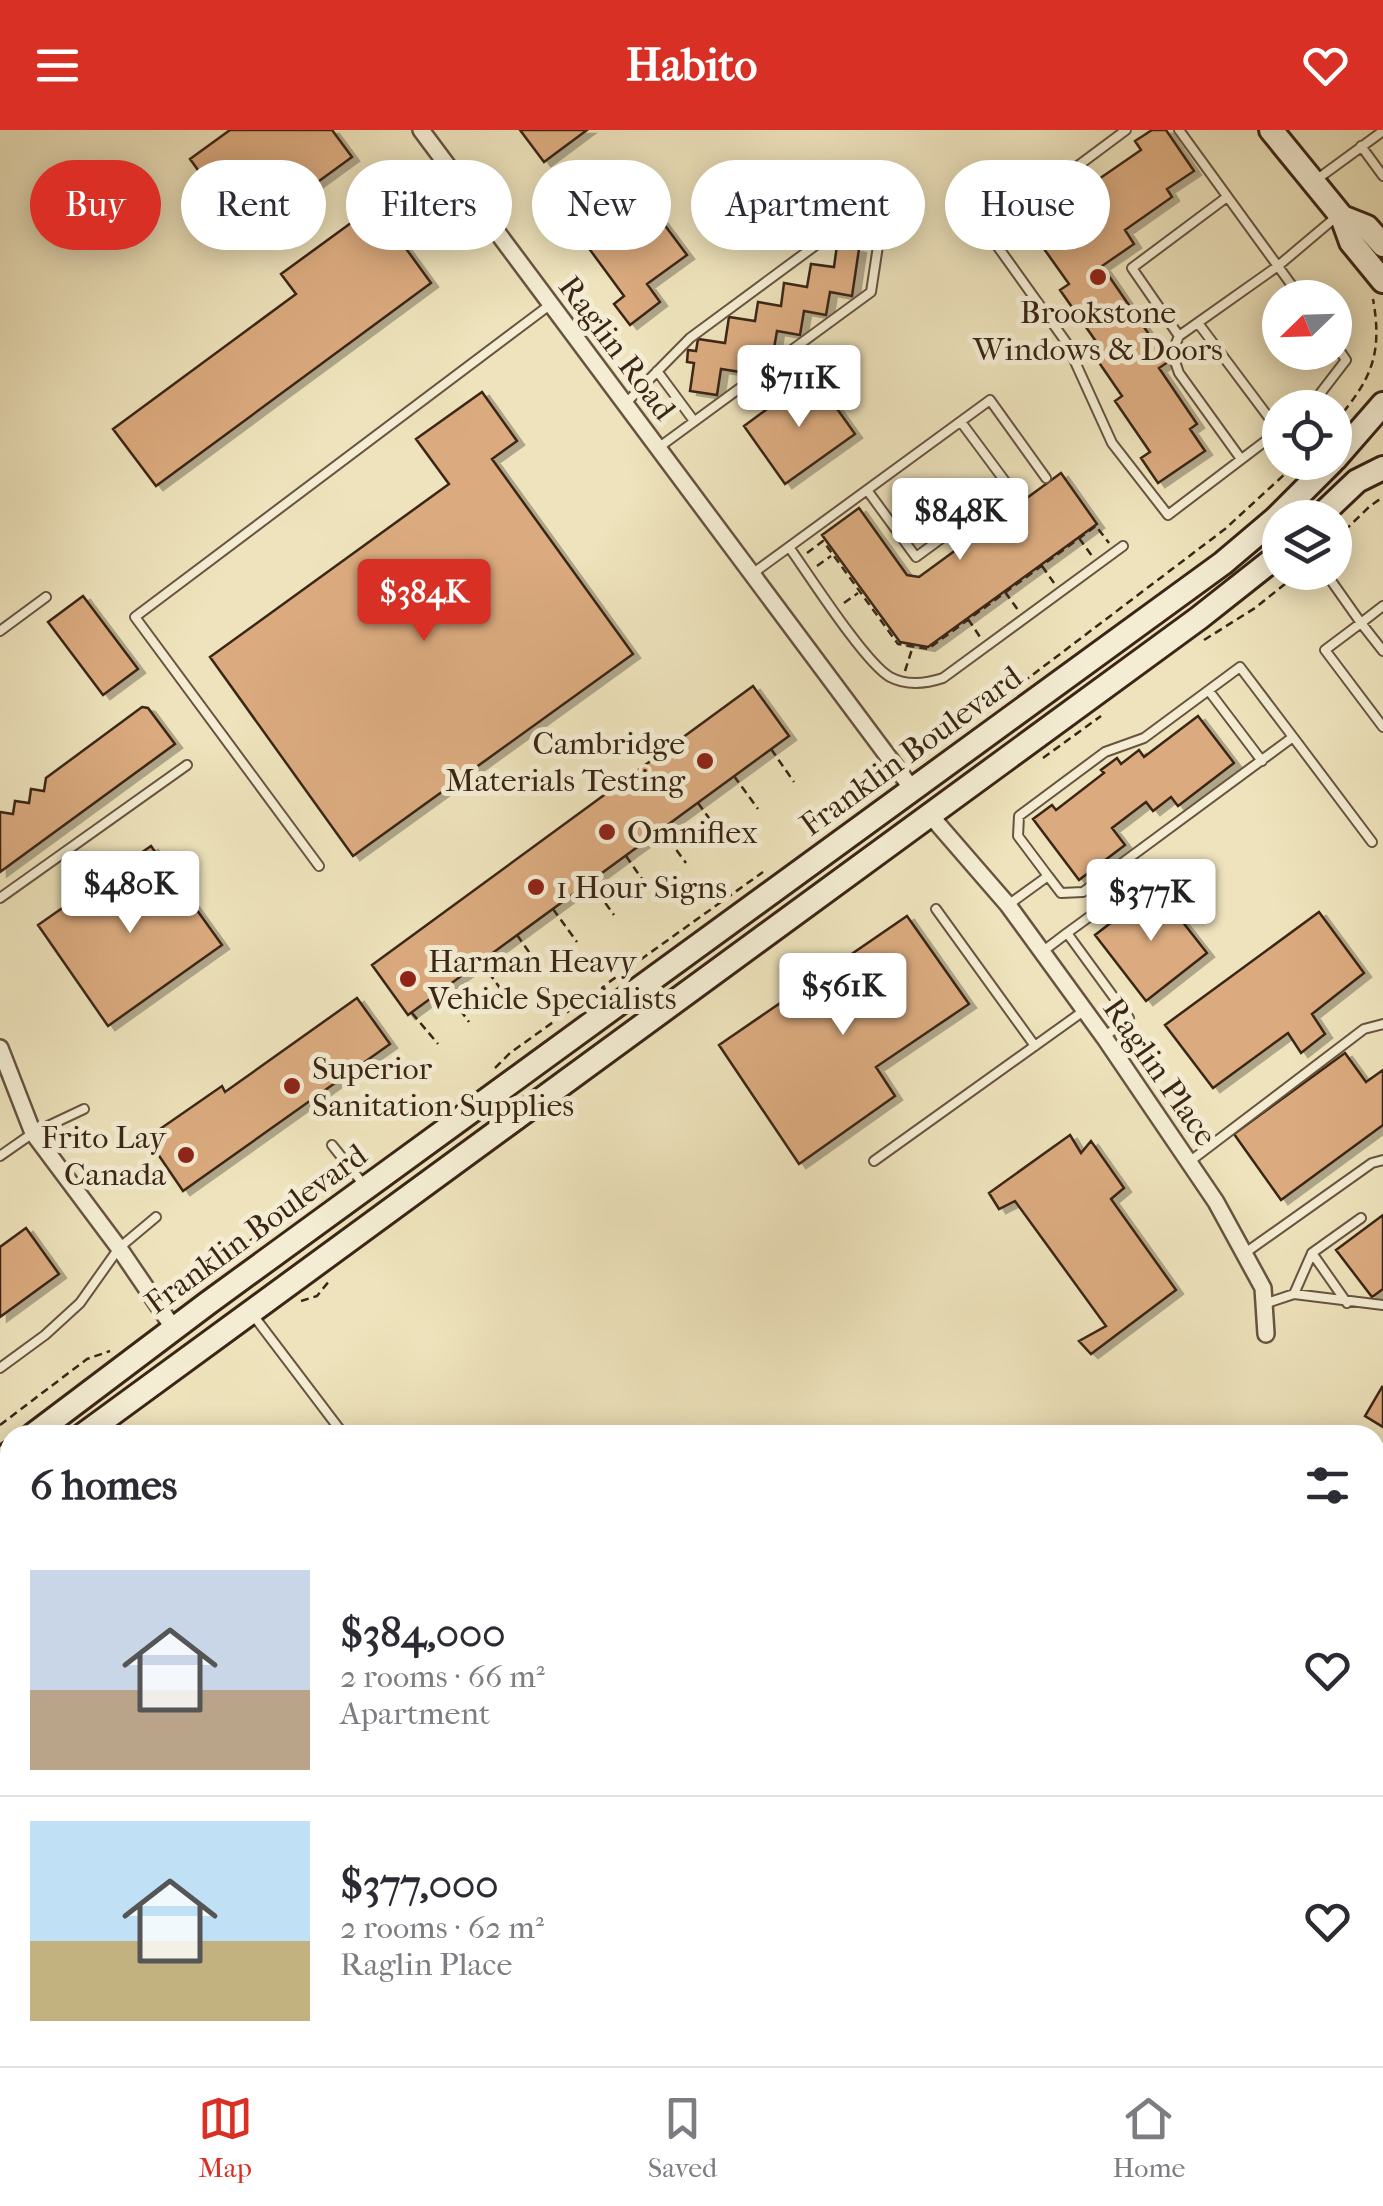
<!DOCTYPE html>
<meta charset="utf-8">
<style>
body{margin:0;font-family:"IM FELL French Canon",serif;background:#f2f2f3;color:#2b2b33;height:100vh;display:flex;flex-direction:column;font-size:38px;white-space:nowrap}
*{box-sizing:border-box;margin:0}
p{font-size:32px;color:#7c7c81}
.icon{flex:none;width:55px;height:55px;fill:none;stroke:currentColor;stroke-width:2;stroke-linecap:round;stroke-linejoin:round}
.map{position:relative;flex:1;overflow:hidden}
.panel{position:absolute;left:0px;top:1295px;width:1385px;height:642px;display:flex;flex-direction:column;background:#fff;border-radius:30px 30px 0 0;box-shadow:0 5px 25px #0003}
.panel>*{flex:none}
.guide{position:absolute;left:30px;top:30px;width:1325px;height:90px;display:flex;gap:20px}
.needle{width:65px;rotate:247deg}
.fabs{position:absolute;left:1262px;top:150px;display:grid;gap:20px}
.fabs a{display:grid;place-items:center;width:90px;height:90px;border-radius:50%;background:#fff;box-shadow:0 5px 25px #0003;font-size:50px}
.price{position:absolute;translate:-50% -85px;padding:0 22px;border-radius:10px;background:#fff;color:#222;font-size:32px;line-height:65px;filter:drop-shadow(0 2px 5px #0008)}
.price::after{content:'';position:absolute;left:50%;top:60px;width:30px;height:22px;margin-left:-15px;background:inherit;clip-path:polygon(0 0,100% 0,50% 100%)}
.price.current{background:#d93025;color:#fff}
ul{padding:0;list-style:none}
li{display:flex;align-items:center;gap:30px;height:250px;padding:0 30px}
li+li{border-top:2px solid #e1e1e2}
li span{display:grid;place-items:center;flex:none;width:280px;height:200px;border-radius:0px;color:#555}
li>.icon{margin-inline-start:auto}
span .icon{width:120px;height:120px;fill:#fffc;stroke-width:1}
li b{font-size:42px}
h2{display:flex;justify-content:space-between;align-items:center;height:120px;padding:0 30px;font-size:42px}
.pill{padding:0 35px;border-radius:45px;background:#fff;box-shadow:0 5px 25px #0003;font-size:35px;line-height:90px}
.pill.current{background:#d93025;color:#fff}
header{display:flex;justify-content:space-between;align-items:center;height:130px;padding:0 30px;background:#d93025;color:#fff;font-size:45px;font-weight:800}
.tab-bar{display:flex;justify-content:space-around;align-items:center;height:140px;border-top:2px solid #e1e1e2;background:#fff;font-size:28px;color:#7c7c81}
.tab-bar a{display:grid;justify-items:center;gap:5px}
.tab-bar .current{color:#d93025}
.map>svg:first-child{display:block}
.building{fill:#dbab7f;stroke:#3a2516;stroke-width:2.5;filter:url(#shadow)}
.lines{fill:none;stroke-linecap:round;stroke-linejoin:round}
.lane-casing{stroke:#675440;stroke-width:12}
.street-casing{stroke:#675440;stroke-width:20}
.secondary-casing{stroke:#3a2516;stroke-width:28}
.path{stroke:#3a2516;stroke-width:2.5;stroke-dasharray:8 5;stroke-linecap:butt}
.lane{stroke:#f4edd3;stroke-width:8}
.street{stroke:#f4edd3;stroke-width:15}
.secondary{stroke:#f4edd3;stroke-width:22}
.poi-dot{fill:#8f2418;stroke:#f4edd3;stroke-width:4}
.labels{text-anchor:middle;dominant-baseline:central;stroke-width:10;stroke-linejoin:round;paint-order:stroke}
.poi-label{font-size:32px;fill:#3a2516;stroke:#f4edd3;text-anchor:start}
.street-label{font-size:32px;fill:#3a2516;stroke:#f4edd3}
</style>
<header><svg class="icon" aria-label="menu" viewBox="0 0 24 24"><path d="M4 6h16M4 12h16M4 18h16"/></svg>Habito<svg class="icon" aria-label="heart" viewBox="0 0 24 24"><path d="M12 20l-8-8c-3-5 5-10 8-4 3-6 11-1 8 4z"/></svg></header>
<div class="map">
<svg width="1383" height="1936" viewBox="0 0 1383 1936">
<defs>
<filter id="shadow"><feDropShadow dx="7" dy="4" stdDeviation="0" flood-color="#0004"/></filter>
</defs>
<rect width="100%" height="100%" fill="#eee3bc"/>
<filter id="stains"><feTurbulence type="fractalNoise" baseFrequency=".002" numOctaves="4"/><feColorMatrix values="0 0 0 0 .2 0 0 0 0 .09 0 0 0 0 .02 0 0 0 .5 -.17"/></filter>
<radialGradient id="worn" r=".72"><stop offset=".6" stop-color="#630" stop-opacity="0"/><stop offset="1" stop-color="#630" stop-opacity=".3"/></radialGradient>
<path class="building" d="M230,0H332L352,27L245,105L190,29Z
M520,0H587L544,32Z
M1152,0H1166L1194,41L1167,59L1172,67L1125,100L1134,114L1102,136L1168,232L1159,238L1197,294L1190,299L1205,321L1158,353L1141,328L1150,322L1115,271L1122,266L1087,215L1095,210L1060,160L1069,154L1037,109L1072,85L1064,73L1141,20L1135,11Z
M631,50L687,125L647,154L660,172L630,195L614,174L624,166L571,94Z
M355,90L371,112L391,98L431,153L156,356L113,299L296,164L281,144Z
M837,115L859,119L852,166L830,162L826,185L804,181L800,205L777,201L773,224L751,220L747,243L721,239L717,265L690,261L694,233L687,232L688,220L696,221L698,209L725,213L729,187L755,191L758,172L781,176L784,153L807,157L811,134L834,137Z
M813,245L855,304L785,354L744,296Z
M482,262L517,311L492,329L633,524L353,726L210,527L449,354L416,309Z
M1061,343L1097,394L928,517L900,512L822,405L859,378L907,445L919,447Z
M83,466L138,539L103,565L48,492Z
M753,556L789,606L408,885L372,835Z
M142,577L148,578L175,614L0,742V682L13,684L15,671L29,673L31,659L44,661L46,648Z
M1198,586L1234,633L1178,676L1171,667L1153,681L1146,672L1112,698L1125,715L1079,750L1033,689L1052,675L1056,680L1104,643L1101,640L1117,628L1121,634L1139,620L1144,627Z
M151,716L222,815L108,896L38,795Z
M1156,758L1207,823L1146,871L1095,805Z
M1319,782L1364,843L1312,884L1325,904L1301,923L1288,903L1213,958L1165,895Z
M907,786L969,874L876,937L895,966L799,1034L719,915Z
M357,868L390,914L183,1061L147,1008L222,956L225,962Z
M1345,923L1366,952L1383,940V995L1281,1070L1234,1004Z
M1070,1005L1081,1023L1091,1011L1124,1058L1111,1069L1176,1160L1091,1224L1079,1211L1106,1196L1015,1071L999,1079L989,1063Z
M1383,1085V1159L1372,1167L1336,1120Z
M26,1098L59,1144L0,1187V1117Z
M1382,1257L1383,1258V1297L1365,1286Z
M1383,1360V1419L1375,1424V1364Z
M1066,1928H1174L1182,1936H1056Z"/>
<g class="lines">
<defs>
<path id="lane" d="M1126,0L988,103L1066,212L1112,313L1168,385L1280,300
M1179,0L1301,168
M1361,16L1383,46
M1316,50L1383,1
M1198,193L1279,301
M1179,206L1132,138L1227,67
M657,241L694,291
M625,274L690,208L839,98L868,103L878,116L871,162L658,318
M1309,278L1346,230L1335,214
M1241,329L1179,243L1172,223L1179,206L1278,136L1336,87
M867,360L916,427L1010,358L961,292
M789,417C809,445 865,533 890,547C907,556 925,554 943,548L1123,416
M1325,442L1361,493L1383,476
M752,444L990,270L1046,348
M0,501L46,467
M1383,521L1361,493L1325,520L1383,597
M1209,561L1262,631
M1293,607L1372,712
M319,736L135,487L551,174
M0,768L187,635
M1008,775L1048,746L1018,706L1019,686L1105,622L1144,608L1240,537L1293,607L1083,762L1061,763L1048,746
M936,779L1035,916
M1067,803L1133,755
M1042,822L1067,803L1129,888L1104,907
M332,1015L364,1055
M0,1026L33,1003L84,979
M874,1031L1085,880
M1189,1032L1364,899L1383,894
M1245,1123L1372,1033L1383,1030
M1312,1123L1347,1173
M1294,1164L1312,1123L1361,1088
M1264,1174L1294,1164L1383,1175
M253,1185L344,1305
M0,1238L45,1205L80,1173L119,1118L156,1087
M1375,1734L1383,1745
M1216,1928L1224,1936
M299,1936L311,1928
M821,1936L847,1928
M1012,1936L1022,1928"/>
<path id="street" d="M421,0L913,660
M930,685L1008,775L1104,907L1216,1072L1263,1158L1266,1204
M0,918L33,1003L119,1118L174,1199"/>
<path id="secondary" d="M1271,0L1342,87L1351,112L1383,151
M1342,87L1367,97L1383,115
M1335,329L1383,274
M1318,388L1357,351L1383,338
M33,1305L208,1173L1223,433L1275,389L1332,332
M83,1305L1199,488L1280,424
M0,1332L10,1323
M0,1372L10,1363"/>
</defs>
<use href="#lane" class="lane-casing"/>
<use href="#street" class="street-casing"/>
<use href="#secondary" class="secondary-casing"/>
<path class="path" d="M1335,292C1371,250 1383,225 1373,169
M1079,408L1092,426
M1335,410L1370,376L1383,367
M807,423L823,411L898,514L928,519L1096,396L1109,413
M817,436L831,426
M1042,436L1054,453
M1005,462L1018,480
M844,473L858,463
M968,489L980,507
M1204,510L1255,478L1300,442
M905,541L913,516
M1002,568L1225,399L1298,332
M771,619L794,652
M1043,628L1101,586
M734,646L758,679
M698,673L722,706
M661,699L686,733
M626,726L649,759
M590,752L614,785
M553,779L577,812
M517,805L541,839
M481,832L505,865
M445,859L469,892
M412,883L438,914
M495,938L510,923L763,742
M217,1140C248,1109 285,1083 324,1063
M301,1171L317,1166L330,1150
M0,1295L87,1229L110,1221
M0,1403L10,1392"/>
<use href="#lane" class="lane"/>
<use href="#street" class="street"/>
<use href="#secondary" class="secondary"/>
</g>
<g class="poi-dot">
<circle cx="1098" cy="147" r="10"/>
<circle cx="705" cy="631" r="10"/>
<circle cx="607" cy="702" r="10"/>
<circle cx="536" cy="757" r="10"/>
<circle cx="408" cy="849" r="10"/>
<circle cx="292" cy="956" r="10"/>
<circle cx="186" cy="1025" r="10"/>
</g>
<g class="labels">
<g class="poi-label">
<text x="1098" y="182" text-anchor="middle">Brookstone<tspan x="1098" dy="37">Windows &amp; Doors</tspan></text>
<text x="685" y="613" text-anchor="end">Cambridge<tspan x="685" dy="37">Materials Testing</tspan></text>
<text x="627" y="702">Omniflex</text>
<text x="556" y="757">1 Hour Signs</text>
<text x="428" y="831">Harman Heavy<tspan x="428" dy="37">Vehicle Specialists</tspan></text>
<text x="312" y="938">Superior<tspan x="312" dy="37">Sanitation Supplies</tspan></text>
<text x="166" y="1007" text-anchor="end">Frito Lay<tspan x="166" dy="37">Canada</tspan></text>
</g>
<g class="street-label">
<text transform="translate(617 218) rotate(53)">Raglin Road</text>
<text transform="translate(911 621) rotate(-36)">Franklin Boulevard</text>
<text transform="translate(1160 942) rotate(55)">Raglin Place</text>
<text transform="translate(256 1099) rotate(-36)">Franklin Boulevard</text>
</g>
</g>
<rect width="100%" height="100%" filter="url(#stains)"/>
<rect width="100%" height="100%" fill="url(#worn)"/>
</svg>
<div class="fabs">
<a><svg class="needle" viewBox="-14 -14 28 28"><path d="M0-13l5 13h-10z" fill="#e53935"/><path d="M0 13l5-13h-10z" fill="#7c7c81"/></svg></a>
<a><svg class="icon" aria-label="locate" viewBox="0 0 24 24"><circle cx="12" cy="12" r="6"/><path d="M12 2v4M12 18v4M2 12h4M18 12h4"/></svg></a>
<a><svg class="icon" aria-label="layers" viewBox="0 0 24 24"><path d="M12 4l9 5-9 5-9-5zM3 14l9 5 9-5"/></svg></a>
</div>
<b class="price" style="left:799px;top:300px">$711K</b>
<b class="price" style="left:960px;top:433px">$848K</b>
<b class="price current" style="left:424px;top:514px">$384K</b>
<b class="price" style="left:130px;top:806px">$480K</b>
<b class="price" style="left:1151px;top:814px">$377K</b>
<b class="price" style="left:843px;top:908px">$561K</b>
<div class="guide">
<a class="pill current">Buy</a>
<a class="pill">Rent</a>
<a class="pill">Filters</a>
<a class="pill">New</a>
<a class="pill">Apartment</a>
<a class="pill">House</a>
</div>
<section class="panel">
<h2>6 homes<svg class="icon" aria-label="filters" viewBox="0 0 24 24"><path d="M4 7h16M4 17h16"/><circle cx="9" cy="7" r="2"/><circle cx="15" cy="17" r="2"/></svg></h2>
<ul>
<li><span style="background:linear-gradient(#c9d6e8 60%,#b9a48a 0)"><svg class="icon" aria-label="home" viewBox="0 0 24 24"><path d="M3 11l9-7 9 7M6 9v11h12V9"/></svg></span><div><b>$384,000</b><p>2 rooms · 66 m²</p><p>Apartment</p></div><svg class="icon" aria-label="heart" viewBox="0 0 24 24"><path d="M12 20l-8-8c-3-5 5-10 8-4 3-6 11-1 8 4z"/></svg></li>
<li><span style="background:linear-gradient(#bfe0f5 60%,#c2b280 0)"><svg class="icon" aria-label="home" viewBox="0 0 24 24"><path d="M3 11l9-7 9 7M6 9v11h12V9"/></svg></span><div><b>$377,000</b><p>2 rooms · 62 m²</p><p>Raglin Place</p></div><svg class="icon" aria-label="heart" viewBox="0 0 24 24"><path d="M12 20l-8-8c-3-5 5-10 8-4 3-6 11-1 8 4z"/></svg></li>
</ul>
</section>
</div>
<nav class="tab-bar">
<a class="current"><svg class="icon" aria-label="map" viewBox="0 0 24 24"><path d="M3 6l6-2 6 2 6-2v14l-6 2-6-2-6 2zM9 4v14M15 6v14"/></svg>Map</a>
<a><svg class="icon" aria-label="saved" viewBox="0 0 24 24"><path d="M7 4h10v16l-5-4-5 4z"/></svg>Saved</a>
<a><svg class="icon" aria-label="home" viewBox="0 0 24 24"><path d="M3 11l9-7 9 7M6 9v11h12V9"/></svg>Home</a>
</nav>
